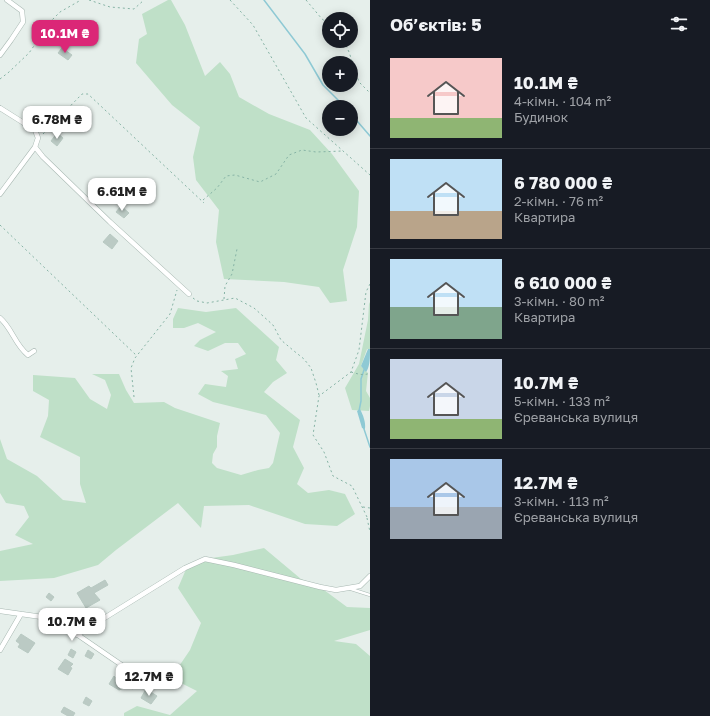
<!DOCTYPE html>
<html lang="uk">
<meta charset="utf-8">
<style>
body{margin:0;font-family:"Golos Text",sans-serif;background:#242831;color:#f1f3f6;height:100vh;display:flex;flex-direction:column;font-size:15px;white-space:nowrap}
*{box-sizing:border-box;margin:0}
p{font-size:13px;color:#9ea1a6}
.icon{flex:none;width:22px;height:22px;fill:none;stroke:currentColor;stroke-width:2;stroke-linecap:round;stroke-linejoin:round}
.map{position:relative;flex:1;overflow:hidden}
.drawer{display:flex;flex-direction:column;background:#171b24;width:340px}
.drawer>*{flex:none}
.fabs{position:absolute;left:322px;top:12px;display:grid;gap:8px}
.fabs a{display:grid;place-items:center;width:36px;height:36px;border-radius:50%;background:#171b24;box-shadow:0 2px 10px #0003;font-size:20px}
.price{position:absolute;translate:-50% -34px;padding:0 9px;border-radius:8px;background:#fff;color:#222;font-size:13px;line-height:26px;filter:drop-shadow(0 1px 2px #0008)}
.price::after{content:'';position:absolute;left:50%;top:24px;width:12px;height:9px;margin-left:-6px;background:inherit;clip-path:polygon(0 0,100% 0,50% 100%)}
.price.selected{background:#db2777;color:#fff}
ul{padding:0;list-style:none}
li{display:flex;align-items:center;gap:12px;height:100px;padding:0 20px}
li+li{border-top:1px solid #363941}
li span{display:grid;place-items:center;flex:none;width:112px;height:80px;border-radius:0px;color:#555}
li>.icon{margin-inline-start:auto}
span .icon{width:48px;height:48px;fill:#fffc;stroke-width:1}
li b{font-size:17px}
h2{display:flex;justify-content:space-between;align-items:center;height:48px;padding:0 20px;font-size:17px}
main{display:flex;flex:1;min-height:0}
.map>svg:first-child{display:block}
.green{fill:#bfe0c8}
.water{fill:#8ec9d4}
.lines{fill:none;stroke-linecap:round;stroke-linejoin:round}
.stream{stroke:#8ec9d4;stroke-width:1.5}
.building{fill:#bbcac4;stroke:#b8c9c2}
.lane-casing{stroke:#a8b8b2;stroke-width:3.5}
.street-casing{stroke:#a8b8b2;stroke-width:5.5}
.path{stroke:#86b3a5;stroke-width:1;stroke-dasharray:2 3;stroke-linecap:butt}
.lane{stroke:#fff;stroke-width:2.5}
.street{stroke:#fff;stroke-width:4.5}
</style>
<main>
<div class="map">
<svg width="370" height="716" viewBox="0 0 370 716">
<rect width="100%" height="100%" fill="#e6efeb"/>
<path class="green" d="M168,0H171L185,25L205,76L220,62L230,74L239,97L269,114L310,130L332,154L359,191L357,227L343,270L347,301L330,303L319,287L284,282L224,279L216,242L219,210L196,180L193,157L200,127L172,105L136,63L139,39L147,34L142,14Z
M370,302V349H367L361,366L368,373L366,391L370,398V406L369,411L352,410L345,388L359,364L368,320L369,304Z
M178,308L206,312L236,308L279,347L276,360L287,373L273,382L264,392L300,420L293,447L304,468L297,484L308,493L329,490L345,494L355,514L337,526L305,524L249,505L204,506L201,528L178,503L116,550L98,565L54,578L0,581V551L33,544L15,535L29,517L24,506L6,503L0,493V439L7,459L37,476L63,500L86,503L80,484V457L40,437L48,416L49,400L33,391V375L75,378L90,399L107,409L111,395L105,380L92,374H119L126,390L134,403L164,402L175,408L220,423L217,436V447L213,454L212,463L217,468L241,475L258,470L269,468L273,463L280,433L266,415L213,402L198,394L205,384L226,387L228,376L221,371L238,369L235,359L246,354L238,343H225L208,351L194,346L200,340L216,332L198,323L184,328H173V319Z
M264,548L301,579L320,587L347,607L370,608V630L334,641L356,644L370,656V716H124V713L137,706L170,715L197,691L171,678L190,650L201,623L178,588L187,567L204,559L233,555Z"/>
<path class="water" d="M368,349H370C370,357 370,367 366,372L361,366Z
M360,409C363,415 366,422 365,429L362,428L357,411Z"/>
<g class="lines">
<path class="stream" d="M264,0L305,54L323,85L345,107
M351,114L370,136
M359,411L361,401V379L365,367
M363,426L370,447"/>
</g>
<path class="building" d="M62,48L72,55L68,60L58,53Z
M57,133L63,138L57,146L51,141Z
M121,206L129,213L124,218L116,212Z
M110,234L118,241L112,249L103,242Z
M105,580L108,585L94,593L100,600L86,608L77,593L89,586L91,588Z
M49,593L54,597L51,601L46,597Z
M21,634L35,643L28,653L18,647L20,644L16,641Z
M71,649L76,652L73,658L68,655Z
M88,650L94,654L91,659L85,656Z
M65,659L73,664L70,667L72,668L68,675L58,669Z
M121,675L129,680L124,688L119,690L109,684L114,676L116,678L120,677Z
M134,675L139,679L133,689L128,686Z
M146,689L157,696L151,704L141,698Z
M86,697L92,701L89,706L83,703Z
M64,707L75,713L73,716H68L61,712Z"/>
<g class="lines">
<defs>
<path id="lane" d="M351,589L370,595"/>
<path id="street" d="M0,55L11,40L23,22L22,11L7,0
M0,108L35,130L38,138L35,147L43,157L110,222L189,294
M0,194L35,147
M0,318C12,328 15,345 28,355L34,351
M0,611L42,617L59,622L142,679
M77,635L185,568L205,559L234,565L320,587L336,590L360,586L370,576
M0,650L21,614"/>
</defs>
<use href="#lane" class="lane-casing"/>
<use href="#street" class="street-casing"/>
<path class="path" d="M89,0L110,7L134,9L144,0
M230,0L253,25L306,118L370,175
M306,0L322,19L329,24
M344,41L349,52L359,82L370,93
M0,79L9,72L29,53L52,20L60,12L81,0
M43,134L82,94H88L204,203
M203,200L217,188L226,176L235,175L260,182L276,174L289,155L302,150L316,152L343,151
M0,225L137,356
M370,284L366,292L359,350L351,372L319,396L313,435L324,452L333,476L352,486L367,517H370
M193,298L197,301L207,303L235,298L254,308L273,325L281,340L294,351L304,359L311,368L316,383L319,395
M224,299L225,286L232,274L237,249
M351,372C358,374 364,376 370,373
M134,397L131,368L135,358L170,314L177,290
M363,507L370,508
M367,518L370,532"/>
<use href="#lane" class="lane"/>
<use href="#street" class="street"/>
</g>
</svg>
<div class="fabs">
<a><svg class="icon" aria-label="locate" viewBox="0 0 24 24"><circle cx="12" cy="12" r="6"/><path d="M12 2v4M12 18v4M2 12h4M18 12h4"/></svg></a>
<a>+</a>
<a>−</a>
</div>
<b class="price selected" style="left:65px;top:54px">10.1M ₴</b>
<b class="price" style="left:57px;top:140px">6.78M ₴</b>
<b class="price" style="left:122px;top:212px">6.61M ₴</b>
<b class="price" style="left:72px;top:642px">10.7M ₴</b>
<b class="price" style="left:149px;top:697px">12.7M ₴</b>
</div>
<section class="drawer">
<h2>Об’єктів: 5<svg class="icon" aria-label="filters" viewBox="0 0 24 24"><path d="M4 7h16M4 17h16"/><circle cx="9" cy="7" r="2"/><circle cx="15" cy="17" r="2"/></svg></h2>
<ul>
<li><span style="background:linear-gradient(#f6c9c9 75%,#8fb573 0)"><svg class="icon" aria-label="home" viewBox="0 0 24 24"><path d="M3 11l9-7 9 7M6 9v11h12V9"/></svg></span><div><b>10.1M ₴</b><p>4-кімн. · 104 m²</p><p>Будинок</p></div></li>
<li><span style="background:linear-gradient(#bfe0f5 65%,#b9a48a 0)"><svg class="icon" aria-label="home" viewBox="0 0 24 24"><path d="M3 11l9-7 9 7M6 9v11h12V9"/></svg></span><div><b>6 780 000 ₴</b><p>2-кімн. · 76 m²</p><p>Квартира</p></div></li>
<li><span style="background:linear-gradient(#bfe0f5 60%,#7fa58c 0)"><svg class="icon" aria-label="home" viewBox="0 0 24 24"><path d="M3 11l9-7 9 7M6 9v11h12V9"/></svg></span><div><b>6 610 000 ₴</b><p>3-кімн. · 80 m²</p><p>Квартира</p></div></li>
<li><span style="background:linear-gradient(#c9d6e8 75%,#8fb573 0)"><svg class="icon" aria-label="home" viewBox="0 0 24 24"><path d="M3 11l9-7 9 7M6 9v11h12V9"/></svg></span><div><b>10.7M ₴</b><p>5-кімн. · 133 m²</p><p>Єреванська вулиця</p></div></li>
<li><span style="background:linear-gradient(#a9c7e8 60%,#9aa5b1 0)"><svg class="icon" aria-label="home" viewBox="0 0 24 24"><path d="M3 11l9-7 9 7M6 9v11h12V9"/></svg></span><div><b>12.7M ₴</b><p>3-кімн. · 113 m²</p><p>Єреванська вулиця</p></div></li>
</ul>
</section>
</main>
